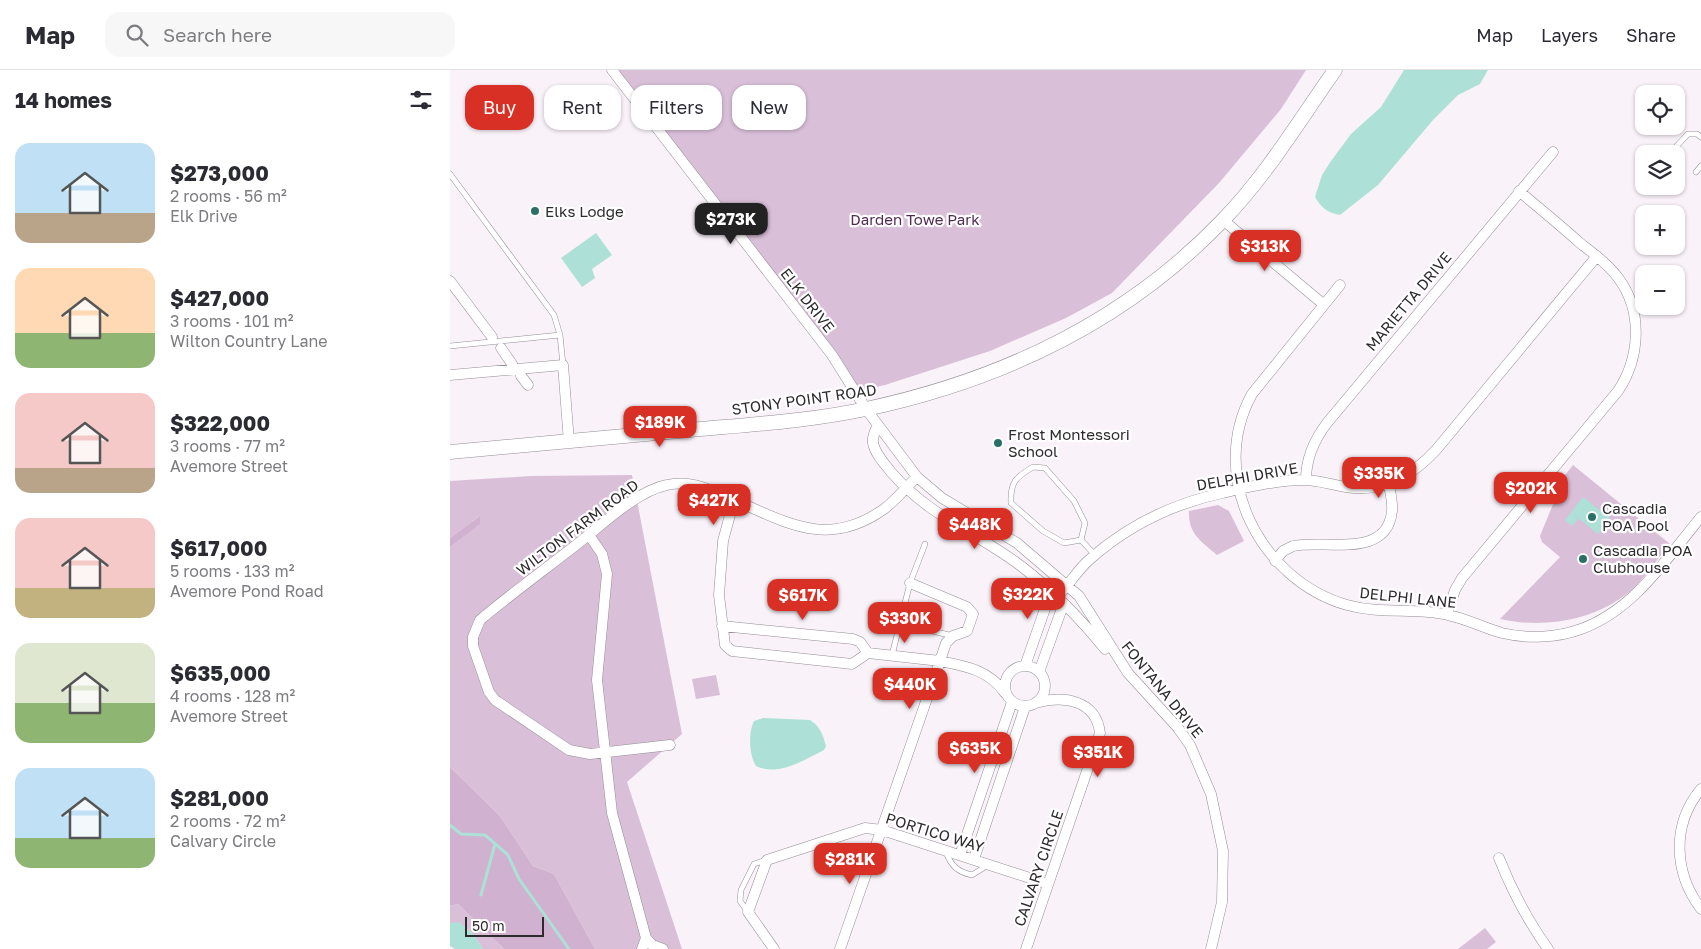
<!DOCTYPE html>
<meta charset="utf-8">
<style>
body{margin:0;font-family:"Golos Text",sans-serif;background:#f7f7f7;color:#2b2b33;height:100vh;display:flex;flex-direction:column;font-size:19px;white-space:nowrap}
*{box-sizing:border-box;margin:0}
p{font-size:16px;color:#7c7c81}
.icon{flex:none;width:28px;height:28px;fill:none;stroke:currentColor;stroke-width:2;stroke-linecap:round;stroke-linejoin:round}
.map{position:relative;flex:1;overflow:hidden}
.drawer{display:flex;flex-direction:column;background:#fff;width:450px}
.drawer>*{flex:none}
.banner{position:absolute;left:15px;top:15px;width:475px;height:45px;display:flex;gap:10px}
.buttons{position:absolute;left:1185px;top:15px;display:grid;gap:10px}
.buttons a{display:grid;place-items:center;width:50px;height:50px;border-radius:10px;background:#fff;box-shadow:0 1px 4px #0004;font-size:25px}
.scale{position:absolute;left:15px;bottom:12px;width:79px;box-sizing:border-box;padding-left:5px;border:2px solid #2e2b2e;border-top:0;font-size:14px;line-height:18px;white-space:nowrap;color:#2e2b2e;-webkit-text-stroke:4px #fff;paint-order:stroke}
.price{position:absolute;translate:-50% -42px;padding:0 11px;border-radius:10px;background:#d93025;color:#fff;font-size:16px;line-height:32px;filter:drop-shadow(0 1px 2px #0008)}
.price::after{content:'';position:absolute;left:50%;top:30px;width:15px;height:11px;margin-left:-8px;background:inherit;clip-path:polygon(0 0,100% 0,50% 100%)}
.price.on{background:#222;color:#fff}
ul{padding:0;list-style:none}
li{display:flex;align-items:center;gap:15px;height:125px;padding:0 15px}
li span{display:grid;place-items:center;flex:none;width:140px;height:100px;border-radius:15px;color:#555}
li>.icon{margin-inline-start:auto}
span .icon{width:60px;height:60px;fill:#fffc;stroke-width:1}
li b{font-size:21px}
h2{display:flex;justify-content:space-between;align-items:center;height:60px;padding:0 15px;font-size:21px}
.tag{padding:0 18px;border-radius:15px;background:#fff;box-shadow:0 1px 4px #0004;font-size:18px;line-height:45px}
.tag.on{background:#d93025;color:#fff}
header{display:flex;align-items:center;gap:30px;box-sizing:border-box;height:70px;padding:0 25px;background:#fff;border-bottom:1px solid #e1e1e2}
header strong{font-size:24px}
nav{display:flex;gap:28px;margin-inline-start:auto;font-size:18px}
.search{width:350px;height:45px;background:#f7f7f7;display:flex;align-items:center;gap:12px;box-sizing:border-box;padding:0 18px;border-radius:15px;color:#7c7c81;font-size:19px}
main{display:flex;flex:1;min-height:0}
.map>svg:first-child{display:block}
.green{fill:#d9bfd8}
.forest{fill:#d0b1cf}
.water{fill:#ade0d6}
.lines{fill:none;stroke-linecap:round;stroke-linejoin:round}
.stream{stroke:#ade0d6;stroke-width:3}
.lane-casing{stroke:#948e94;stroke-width:6}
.street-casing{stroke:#948e94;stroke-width:11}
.secondary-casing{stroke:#948e94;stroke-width:15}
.lane{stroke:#fff;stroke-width:5}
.street{stroke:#fff;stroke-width:10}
.secondary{stroke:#fff;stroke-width:14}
.poi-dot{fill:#2a7066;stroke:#fff;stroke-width:2}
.labels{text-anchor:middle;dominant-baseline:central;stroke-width:4.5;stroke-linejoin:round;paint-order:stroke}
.poi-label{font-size:15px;fill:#2e2b2e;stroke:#fff;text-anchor:start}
.park-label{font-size:15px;fill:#532b53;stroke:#fff}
.street-label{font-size:15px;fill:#2e2b2e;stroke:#fff}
</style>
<header>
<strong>Map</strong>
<div class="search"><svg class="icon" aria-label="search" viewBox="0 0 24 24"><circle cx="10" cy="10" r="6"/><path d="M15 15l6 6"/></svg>Search here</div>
<nav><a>Map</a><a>Layers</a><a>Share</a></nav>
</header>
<main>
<section class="drawer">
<h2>14 homes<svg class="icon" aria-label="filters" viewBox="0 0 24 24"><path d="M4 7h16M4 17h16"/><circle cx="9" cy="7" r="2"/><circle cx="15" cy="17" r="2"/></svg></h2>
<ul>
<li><span style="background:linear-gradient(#bfe0f5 70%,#b9a48a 0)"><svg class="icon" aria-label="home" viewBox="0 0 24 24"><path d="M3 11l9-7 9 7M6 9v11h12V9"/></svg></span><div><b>$273,000</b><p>2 rooms · 56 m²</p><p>Elk Drive</p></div></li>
<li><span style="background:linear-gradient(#ffd9b3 65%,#8fb573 0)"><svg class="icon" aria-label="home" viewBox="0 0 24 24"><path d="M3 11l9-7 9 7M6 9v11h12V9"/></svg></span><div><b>$427,000</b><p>3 rooms · 101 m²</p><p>Wilton Country Lane</p></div></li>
<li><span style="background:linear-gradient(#f6c9c9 75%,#b9a48a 0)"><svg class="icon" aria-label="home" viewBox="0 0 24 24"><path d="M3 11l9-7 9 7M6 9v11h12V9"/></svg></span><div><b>$322,000</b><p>3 rooms · 77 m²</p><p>Avemore Street</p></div></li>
<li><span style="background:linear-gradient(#f6c9c9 70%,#c2b280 0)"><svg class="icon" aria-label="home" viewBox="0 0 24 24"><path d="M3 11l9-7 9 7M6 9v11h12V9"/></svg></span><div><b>$617,000</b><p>5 rooms · 133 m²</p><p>Avemore Pond Road</p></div></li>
<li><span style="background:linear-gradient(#dfe7d0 60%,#8fb573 0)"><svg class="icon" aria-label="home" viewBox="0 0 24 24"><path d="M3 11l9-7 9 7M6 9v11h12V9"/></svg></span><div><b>$635,000</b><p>4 rooms · 128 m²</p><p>Avemore Street</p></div></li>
<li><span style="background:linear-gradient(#bfe0f5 70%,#8fb573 0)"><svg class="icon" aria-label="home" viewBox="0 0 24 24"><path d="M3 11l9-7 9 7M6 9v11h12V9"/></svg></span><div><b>$281,000</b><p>2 rooms · 72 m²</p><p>Calvary Circle</p></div></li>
</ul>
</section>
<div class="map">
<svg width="1251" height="879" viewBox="0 0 1251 879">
<rect width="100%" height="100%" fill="#faf2f9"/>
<path class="green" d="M163,0H856L831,39L769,113L662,223L616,248L540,281L435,315L404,322Z
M1123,395L1220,474C1205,491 1191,515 1171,528C1137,552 1090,558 1050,549L1110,487L1092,472L1090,466L1106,427L1104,419Z
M182,405L232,664L177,712L232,879H145L104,804L83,796L50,746L0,697V477L29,454L30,446L0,468V411L81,406Z
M768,435L779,441L794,471L767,485C751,471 738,464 739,441Z
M266,605L270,625L246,629L242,609Z
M8,834L54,879H33C25,866 16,852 0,853V836Z
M1035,858L1046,872L1037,879H1008Z"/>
<path class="forest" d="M30,446V454L0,477V468Z
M0,697L50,746L83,796L104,804L145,879H54L8,834L0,836Z"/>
<path class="water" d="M954,0H1038L1030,14L1008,25L983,50L928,115L890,145C877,143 871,137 865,127L872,105L881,91L901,64L931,37Z
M146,163L162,185L142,199L145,208L132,217L111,188Z
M1133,427L1161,449L1148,464L1123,444L1128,449L1122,456L1115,450Z
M313,648L360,650C370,656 373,665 376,676L374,680C354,690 328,707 306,696C299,685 298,663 304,651Z
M9,852L23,864L33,879H5L0,876V853Z"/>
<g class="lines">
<path class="stream" d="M0,755L11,764L35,765L58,785L69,809L119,879
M31,825L45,774"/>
<defs>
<path id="lane" d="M1221,82L1238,64H1247L1251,67
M1246,102L1251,96
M0,104L104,245L110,265L113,295
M0,276L110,265
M583,397L595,398L624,431L635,453L631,470L614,473L593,461L561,433C560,412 566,407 583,397Z
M631,470L645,485
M450,553L503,566
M442,585L460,513L475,474
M496,782C501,796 508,802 522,805L538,795
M298,842L290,831L291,820L304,794L316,790"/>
<path id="street" d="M162,0L382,285L416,339L467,407L492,428L567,473L629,526L678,603L728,658L740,675L761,724L773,781L772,832L761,879
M773,150L873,234
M0,211L42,267
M890,215L802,324C757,406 810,510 897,535C933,545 965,537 998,545C1017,549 1034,558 1052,563C1077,569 1107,568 1131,559C1184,540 1216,489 1251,447
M51,278L62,294
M0,305L113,295L119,372
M71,306L78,315
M428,355C425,361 422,367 423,373C425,384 435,394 441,402C480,447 526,462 571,496C602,520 630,548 655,579
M856,410C856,388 864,370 877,353L1103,82
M284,430L273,471L269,525L275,575L282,581L402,594L418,583L490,591L496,573L503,566L517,561L523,544L517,537L460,513
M139,465L152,484L157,504L147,610L162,743L196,868
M825,491L833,481L843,476C874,469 937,490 942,441C943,432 940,423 939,414
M997,544L1005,520L1012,508L1168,321C1190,288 1193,242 1169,209C1159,195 1144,184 1130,173C1110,155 1089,138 1069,121
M272,556L403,569L410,572L418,583
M555 616a20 20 0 1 1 40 0a20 20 0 1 1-40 0Z
M575,596L597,533C615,524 623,504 639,490C677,456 722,434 772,423C798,417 828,410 854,410C868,410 882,415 896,417C932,423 961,407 986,380L1147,186
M589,602L611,541L607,529
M220,675L140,684L119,680L45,630L39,622L23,576V567L30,550C61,524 94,500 126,475C151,456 186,421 217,415C238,410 256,418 275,426C333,450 375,481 434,439C446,430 456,417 467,407
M1251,719C1221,755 1224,803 1251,839
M510,785L562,632
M1049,788C1062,821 1078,851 1098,879
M524,789L575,637
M192,879L196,868L202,875L213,879
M324,879L298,842L317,790L415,758L432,760L598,814
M390,879L490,591C516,596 539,600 555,623
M576,879L650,663C646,630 614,625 586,633"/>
<path id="secondary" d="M0,382C76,375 153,368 229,361C291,355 355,352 416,339C551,310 676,251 772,151C816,106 849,51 885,0"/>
</defs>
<use href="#lane" class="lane-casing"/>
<use href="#street" class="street-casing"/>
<use href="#secondary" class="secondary-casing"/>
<use href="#lane" class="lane"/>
<use href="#street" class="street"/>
<use href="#secondary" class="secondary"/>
</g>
<g class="poi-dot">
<circle cx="85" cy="141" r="5"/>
<circle cx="548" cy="373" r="5"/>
<circle cx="1142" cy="447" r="5"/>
<circle cx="1133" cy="489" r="5"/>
</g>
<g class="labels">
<g class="poi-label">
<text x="95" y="141">Elks Lodge</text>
<text x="558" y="364">Frost Montessori<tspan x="558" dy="17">School</tspan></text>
<text x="1152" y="438">Cascadia<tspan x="1152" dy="17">POA Pool</tspan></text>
<text x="1143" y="480">Cascadia POA<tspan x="1143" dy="17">Clubhouse</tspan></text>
</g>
<g class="park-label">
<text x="465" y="149">Darden Towe Park</text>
</g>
<g class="street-label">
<text transform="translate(358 230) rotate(52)">ELK DRIVE</text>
<text transform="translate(958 231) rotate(-50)">MARIETTA DRIVE</text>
<text transform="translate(354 329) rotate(-8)">STONY POINT ROAD</text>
<text transform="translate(797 406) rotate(-10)">DELPHI DRIVE</text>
<text transform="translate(127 457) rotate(-37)">WILTON FARM ROAD</text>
<text transform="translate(958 527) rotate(6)">DELPHI LANE</text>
<text transform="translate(713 619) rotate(51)">FONTANA DRIVE</text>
<text transform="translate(485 762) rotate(17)">PORTICO WAY</text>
<text transform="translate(588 798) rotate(-71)">CALVARY CIRCLE</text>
</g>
</g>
</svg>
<div class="buttons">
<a><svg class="icon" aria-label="locate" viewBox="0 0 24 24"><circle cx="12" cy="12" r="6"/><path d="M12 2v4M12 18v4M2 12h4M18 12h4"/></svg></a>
<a><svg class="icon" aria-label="layers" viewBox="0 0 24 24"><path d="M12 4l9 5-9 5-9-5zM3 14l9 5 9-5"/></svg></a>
<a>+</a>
<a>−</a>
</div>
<div class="scale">50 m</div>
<b class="price on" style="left:281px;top:175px">$273K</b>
<b class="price" style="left:815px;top:202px">$313K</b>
<b class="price" style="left:210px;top:378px">$189K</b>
<b class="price" style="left:929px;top:429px">$335K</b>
<b class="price" style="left:1081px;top:444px">$202K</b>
<b class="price" style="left:264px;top:456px">$427K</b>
<b class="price" style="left:525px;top:480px">$448K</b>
<b class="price" style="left:578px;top:550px">$322K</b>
<b class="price" style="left:353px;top:551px">$617K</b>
<b class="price" style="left:455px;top:574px">$330K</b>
<b class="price" style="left:460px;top:640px">$440K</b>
<b class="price" style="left:525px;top:704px">$635K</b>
<b class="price" style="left:648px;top:708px">$351K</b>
<b class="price" style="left:400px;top:815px">$281K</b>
<div class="banner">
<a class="tag on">Buy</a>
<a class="tag">Rent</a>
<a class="tag">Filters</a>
<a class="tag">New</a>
</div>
</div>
</main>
